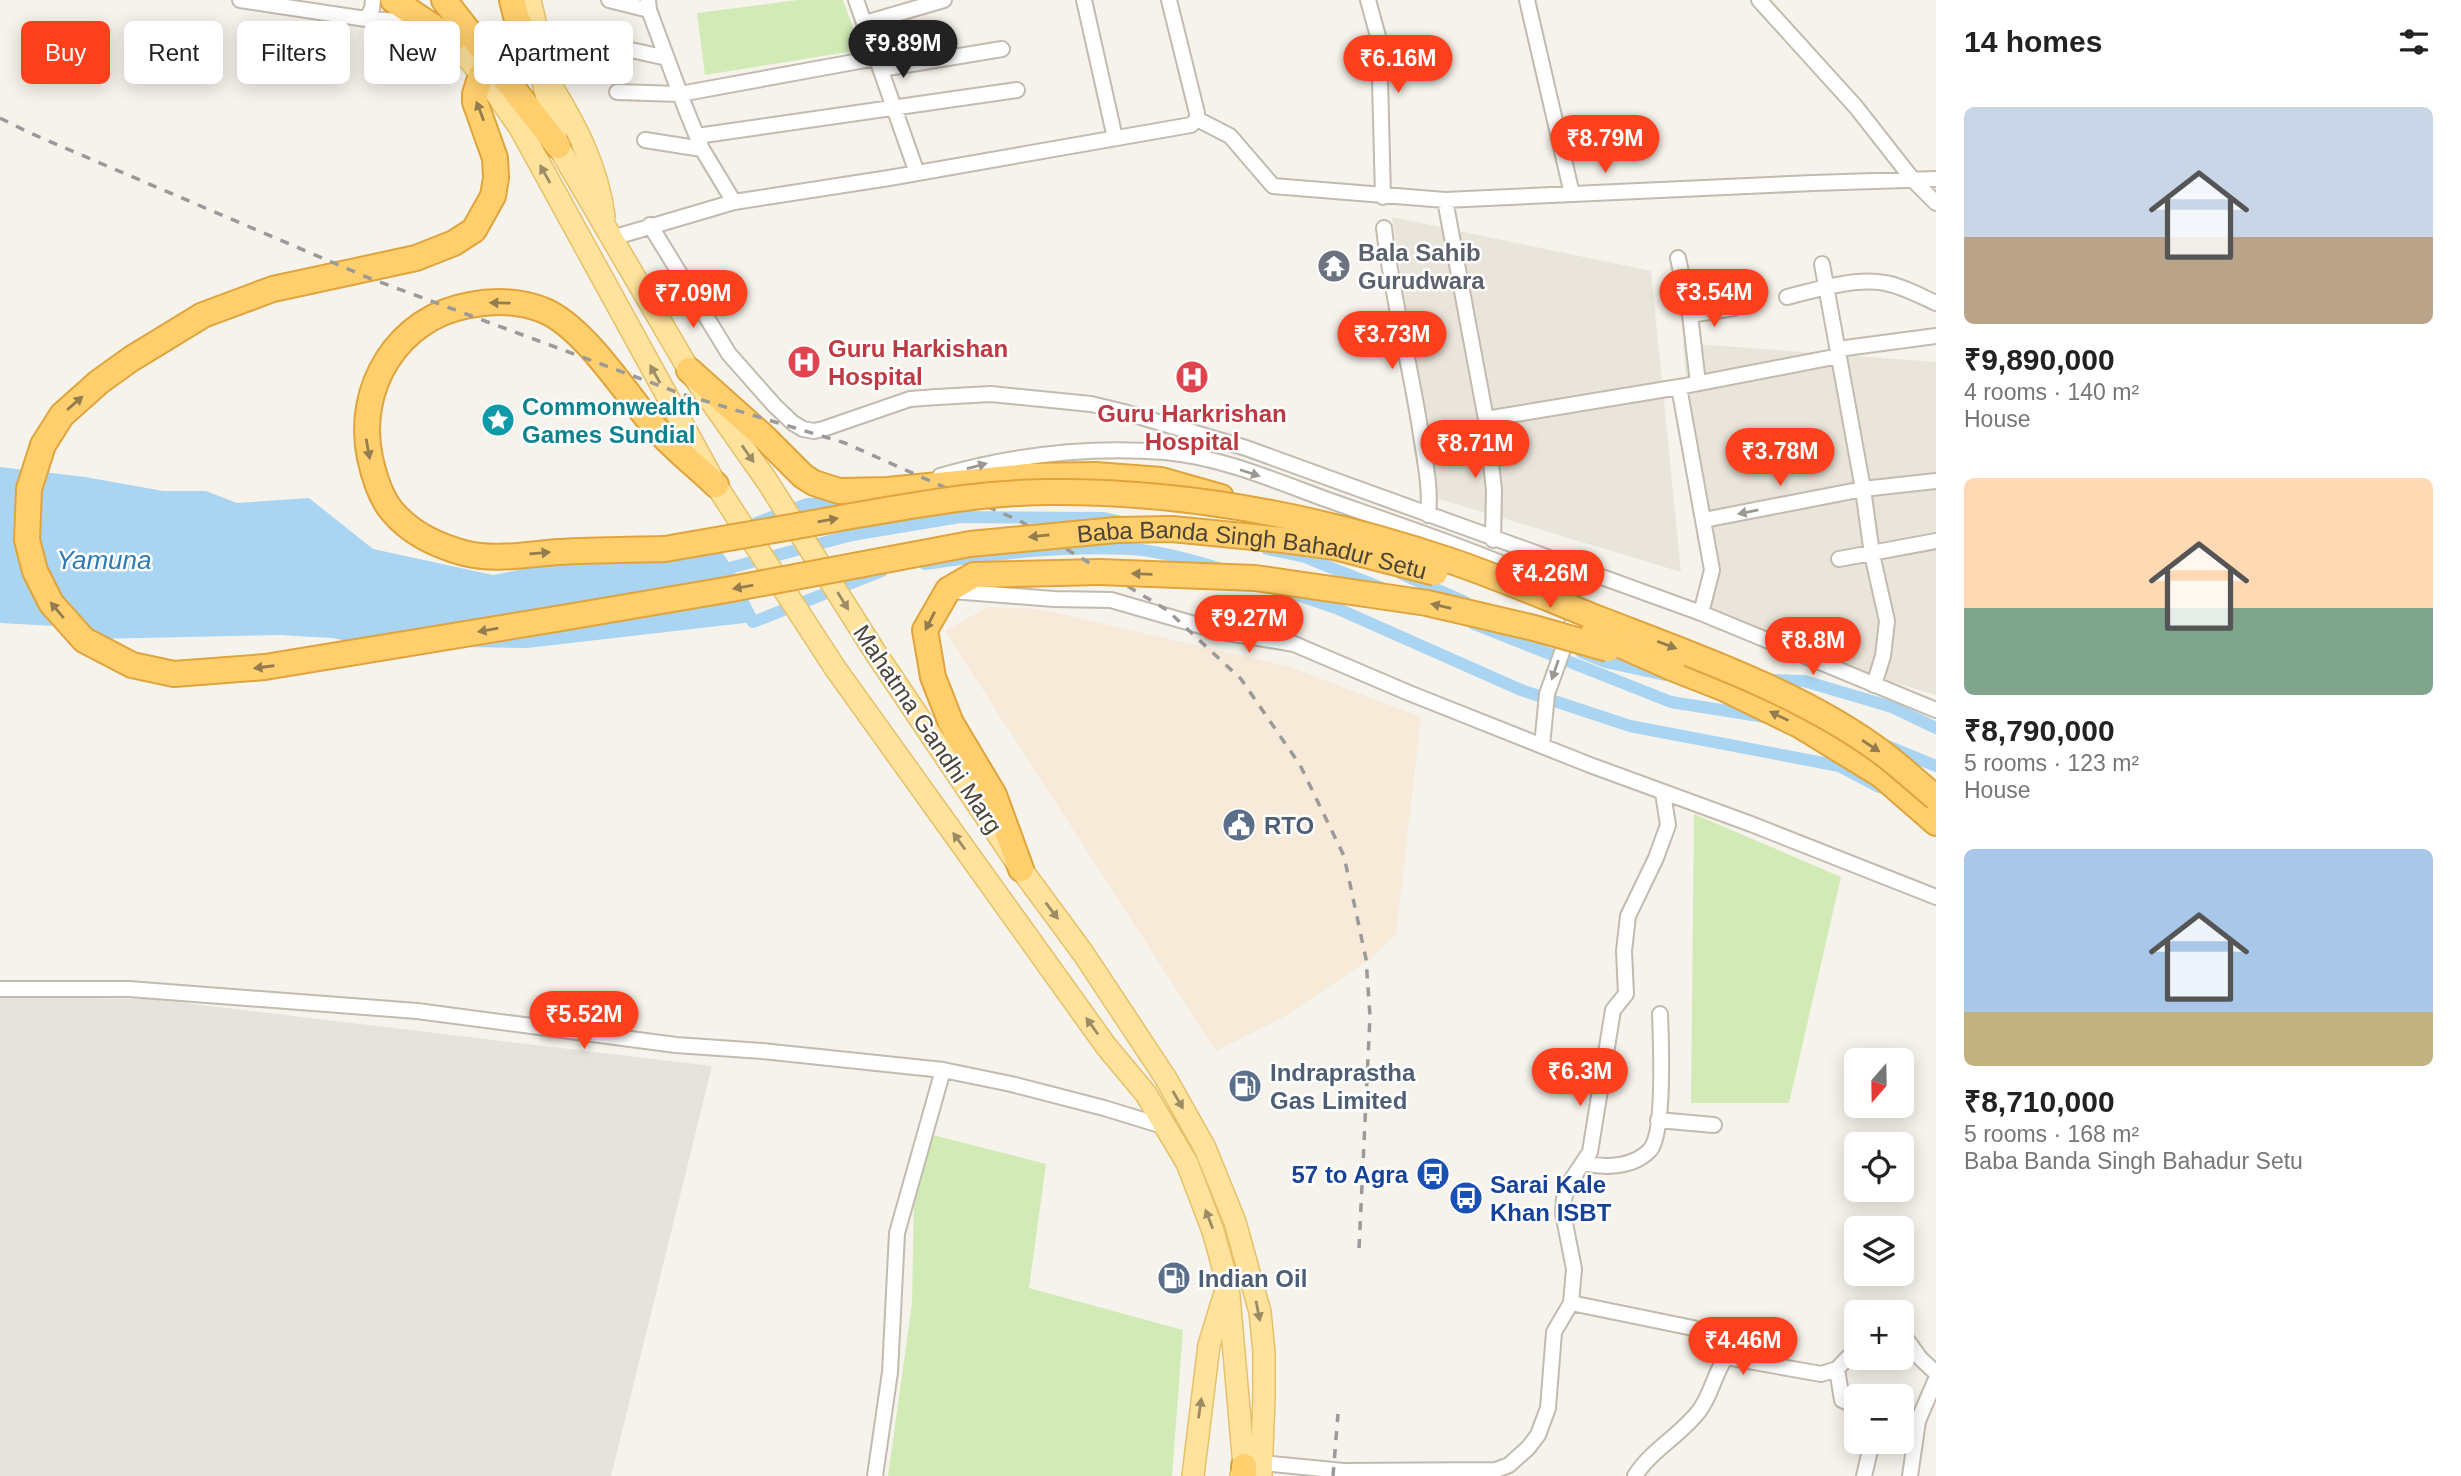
<!DOCTYPE html>
<meta charset="utf-8">
<style>
body{margin:0;font-family:Helvetica,sans-serif;background:#f6f6f6;color:#222;height:100vh;display:flex;flex-direction:column;font-size:26px;white-space:nowrap}
*{box-sizing:border-box;margin:0}
p{font-size:23px;color:#767676}
.icon{flex:none;width:38px;height:38px;fill:none;stroke:currentColor;stroke-width:2;stroke-linecap:round;stroke-linejoin:round}
.map{position:relative;flex:1;overflow:hidden}
.sheet{display:flex;flex-direction:column;background:#fff;width:525px}
.sheet>*{flex:none}
.top-card{position:absolute;left:21px;top:21px;width:665px;height:63px;display:flex;gap:14px}
.needle{width:46px;rotate:200deg}
.controls{position:absolute;left:1844px;top:1048px;display:grid;gap:14px}
.controls a{display:grid;place-items:center;width:70px;height:70px;border-radius:10px;background:#fff;box-shadow:0 4px 18px #0003;font-size:35px}
.price{position:absolute;translate:-50% -60px;padding:0 16px;border-radius:24px;background:#fc3f1d;color:#fff;font-size:23px;line-height:46px;filter:drop-shadow(0 2px 4px #0008)}
.price::after{content:'';position:absolute;left:50%;top:42px;width:21px;height:16px;margin-left:-10px;background:inherit;clip-path:polygon(0 0,100% 0,50% 100%)}
.price.on{background:#222;color:#fff}
ul{padding:0;list-style:none}
li{display:grid;align-content:center;gap:14px;height:371px;padding:0 28px}
li span{display:grid;place-items:center;height:217px;border-radius:10px;color:#555}
li>.icon{margin-inline-start:auto}
span .icon{width:126px;height:126px;fill:#fffc;stroke-width:1}
li b{font-size:30px}
h2{display:flex;justify-content:space-between;align-items:center;height:84px;padding:0 28px;font-size:30px}
.tag{padding:0 24px;border-radius:10px;background:#fff;box-shadow:0 4px 18px #0003;font-size:24px;line-height:63px}
.tag.on{background:#fc3f1d;color:#fff}
main{display:flex;flex:1;min-height:0}
.map>svg:first-child{display:block}
.residential{fill:#eae5da}
.commercial{fill:#f7ead8}
.industrial{fill:#e6e2dd}
.green{fill:#d2eab5}
.water{fill:#a9d4f2}
.lines{fill:none;stroke-linecap:round;stroke-linejoin:round}
.canal{stroke:#a9d4f2;stroke-width:12}
.street-casing{stroke:#c2bbae;stroke-width:18}
.primary-casing{stroke:#e6c16a;stroke-width:24}
.highway-casing{stroke:#e0a43c;stroke-width:28}
.street{stroke:#fff;stroke-width:14}
.primary{stroke:#ffe39c;stroke-width:21}
.highway{stroke:#ffcf6e;stroke-width:24}
.rail{stroke:#9a9a9a;stroke-width:3.5;stroke-dasharray:9 9;stroke-linecap:butt}
.highway-bridge-casing{stroke:#e0a43c;stroke-width:28;stroke-linecap:butt}
.highway-bridge{stroke:#ffcf6e;stroke-width:24}
.oneway{fill:#937c4e}
.oneway2{fill:#9c8c66}
.oneway3{fill:#9c9892}
.labels{text-anchor:middle;dominant-baseline:central;stroke-width:5;stroke-linejoin:round;paint-order:stroke}
.worship-label{font-size:24px;font-weight:bold;fill:#5b616d;stroke:#fff;text-anchor:start}
.health-label{font-size:24px;font-weight:bold;fill:#be3a42;stroke:#fff;text-anchor:start}
.culture-label{font-size:24px;font-weight:bold;fill:#0d838f;stroke:#fff;text-anchor:start}
.street-label{font-size:24px;fill:#4b4439;stroke:#fff}
.service-label{font-size:24px;font-weight:bold;fill:#4e5e75;stroke:#fff;text-anchor:start}
.transit-label{font-size:24px;font-weight:bold;fill:#164399;stroke:#fff;text-anchor:end}
.water-label{font-size:26px;font-style:italic;fill:#2e7ab2;stroke:#fff}
</style>
<main>
<div class="map">
<svg width="1936" height="1476" viewBox="0 0 1936 1476">
<rect width="100%" height="100%" fill="#f6f3ec"/>
<path class="residential" d="M1392,217L1651,271L1681,572L1436,498Z
M1683,343L1936,362V695L1708,627Z"/>
<path class="commercial" d="M988,607L1039,609L1290,667L1421,717L1396,934L1372,958L1284,1017L1216,1051L945,631Z"/>
<path class="industrial" d="M0,997L151,999L712,1066L611,1476H0Z"/>
<path class="green" d="M798,0H843L861,50L705,75L697,13Z
M1694,814L1841,877L1789,1103H1691Z
M933,1135L1046,1164L1029,1288L1183,1330L1172,1476H888L912,1303L914,1196Z"/>
<path class="water" d="M0,467L85,477L163,491H206L237,503L309,498L373,549L493,575L599,554L708,541L726,569L734,592L753,622L527,648L467,647L422,642L387,649L332,638L279,635L93,639L55,626L0,623Z"/>
<g class="lines">
<path class="canal" d="M756,523L807,504L871,502
M710,541H708L726,569L753,622L882,571
M1267,549L1302,556L1382,588
M925,564C992,554 1060,546 1129,549C1156,550 1192,560 1218,568
M726,569L852,535L960,517L1104,518L1122,522
M1402,574L1465,602
M1292,593L1336,608L1521,690L1630,726L1839,766L1879,787
M1474,624L1671,702L1765,717
M1581,652L1605,662L1665,675
M1767,680L1804,681L1892,707L1936,728
M1885,745L1936,766"/>
<defs>
<path id="street" d="M240,0L366,19L423,22
M609,0L649,10
M648,0L649,10L685,107L702,149L734,202
M856,0L917,173
M1084,0L1115,138
M1368,0L1379,40L1383,197
M1527,0L1572,194
M1759,0L1856,107L1914,181L1936,203
M366,19L372,9L373,0
M865,23L944,0
M604,44L667,58
M881,69L1002,49
M617,92L680,94L876,58
M1197,119L1230,136L1273,186L1445,200L1813,183L1936,179
M697,136L1017,90
M645,140L702,149
M1445,200L1486,419L1494,490L1493,540
M650,225L729,354L775,406L793,423L803,429L814,431L823,429L910,399L937,397L991,394L1091,404L1124,412L1246,448L1701,613L1936,710
M1384,228C1392,298 1411,366 1421,435C1425,462 1431,488 1428,515
M612,238L734,202L889,178L1191,125L1197,119V113L1169,0
M1678,258L1690,315L1698,383
M1822,264L1863,489L1872,554L1887,621L1883,656L1874,685
M1787,297C1815,290 1856,277 1885,283C1903,286 1920,296 1936,303
M1690,315L1734,308
M1838,349L1936,336
M1679,387L1712,570L1701,613
M1486,419L1679,387L1839,356
M940,476C1013,455 1089,446 1165,452C1221,457 1276,481 1328,500C1399,525 1471,549 1541,580L1552,587L1576,613L1547,694L1542,746
M1704,520L1863,489L1936,481
M1839,559L1936,541
M952,591L1054,599L1111,600L1222,632L1294,644L1409,693L1590,765L1751,824L1936,897
M0,989H129L417,1011L676,1045L762,1051L943,1070L1011,1084L1104,1108L1166,1127
M1658,1120L1714,1125
M1583,1163C1604,1168 1633,1168 1650,1150C1665,1133 1661,1039 1660,1014
M1571,1303L1693,1328L1711,1341L1726,1357
M1902,1333L1920,1358L1936,1373
M1837,1369L1842,1400L1857,1407
M1902,1419L1918,1421
M1262,1463L1343,1471L1496,1470L1509,1465L1528,1448L1538,1435L1548,1408L1554,1332L1571,1303L1574,1269L1563,1213L1564,1199L1568,1185L1590,1152L1613,1010L1626,994L1624,951L1628,916L1656,858L1668,825L1663,793
M875,1476L890,1372L897,1233L943,1070
M1635,1476C1651,1450 1681,1435 1699,1411C1712,1394 1714,1374 1726,1357L1821,1374L1837,1369L1857,1348
M1864,1476L1872,1442
M1910,1476L1918,1421L1936,1379"/>
<path id="primary" d="M530,0L536,26L540,68L558,146L689,370L767,481L875,652L1021,869L1083,953L1165,1077L1205,1148L1235,1222L1260,1312L1264,1352V1397L1261,1476
M453,40L493,89L520,128L716,485L835,668L1106,1046L1146,1094L1187,1163L1213,1231L1228,1285L1244,1466L1241,1476
M547,79C574,122 597,164 604,216
M1193,1476L1209,1345L1225,1293"/>
<path id="highway" d="M393,0L453,40
M444,0L558,146
M512,0L516,16L540,68
M481,75L475,94V102L495,158L496,178L493,196L474,230L454,243L416,258L273,289L203,315L131,359L99,382L62,415L43,445L29,489L27,540L35,571L51,603L84,640L132,665L174,674L265,667L556,619
M689,370L764,437L803,476L814,483L839,491L888,490L1028,476L1095,475L1161,480L1221,497
M665,549C629,550 594,550 559,552C528,554 495,561 464,553C438,546 410,533 392,511C380,497 374,476 370,458C355,388 398,317 470,305C494,300 519,301 543,310C585,327 627,396 658,431C676,450 697,467 716,485
M1672,668L1723,688L1801,726L1881,775L1936,823
M1021,869L994,795L951,723L933,677L925,630L948,590L974,575L1099,572
M1244,1466V1476"/>
</defs>
<use href="#street" class="street-casing"/>
<use href="#primary" class="primary-casing"/>
<use href="#highway" class="highway-casing"/>
<use href="#street" class="street"/>
<use href="#primary" class="primary"/>
<use href="#highway" class="highway"/>
<path class="rail" d="M0,118L30,133L369,278L682,394L845,443L1020,521L1167,610L1241,679L1300,765L1344,856L1366,959L1370,1016L1359,1249
M1333,1476L1338,1414"/>
<defs>
<g id="highway-bridge">
<path d="M665,549C729,538 793,527 857,515C922,504 986,492 1051,492C1187,491 1320,517 1448,560C1499,577 1549,599 1599,619C1692,655 1805,694 1885,755C1902,768 1919,784 1936,798"/>
<path d="M1099,572L1255,578L1427,603L1534,628L1608,649"/>
<path id="s1" d="M556,619L726,590L970,544L1116,530L1172,529L1283,540L1334,547L1435,573"/>
<path d="M1593,633L1672,668"/>
</g>
</defs>
<use href="#highway-bridge" class="highway-bridge-casing"/>
<use href="#highway-bridge" class="highway-bridge"/>
</g>
<defs><path id="oneway-solid" d="M-6-.8H1V-3.2L6.5 0L1 3.2V.8H-6Z" transform="scale(1.75)"/></defs>
<g class="oneway">
<use href="#oneway-solid" transform="translate(480 111) rotate(-111)"/>
<use href="#oneway-solid" transform="translate(500 303) rotate(-179)"/>
<use href="#oneway-solid" transform="translate(75 403) rotate(-41)"/>
<use href="#oneway-solid" transform="translate(368 449) rotate(80)"/>
<use href="#oneway-solid" transform="translate(828 520) rotate(-10)"/>
<use href="#oneway-solid" transform="translate(1039 536) rotate(174)"/>
<use href="#oneway-solid" transform="translate(540 553) rotate(-5)"/>
<use href="#oneway-solid" transform="translate(1142 574) rotate(-178)"/>
<use href="#oneway-solid" transform="translate(743 587) rotate(170)"/>
<use href="#oneway-solid" transform="translate(1441 606) rotate(-167)"/>
<use href="#oneway-solid" transform="translate(57 610) rotate(-130)"/>
<use href="#oneway-solid" transform="translate(930 621) rotate(117)"/>
<use href="#oneway-solid" transform="translate(488 630) rotate(170)"/>
<use href="#oneway-solid" transform="translate(1667 645) rotate(21)"/>
<use href="#oneway-solid" transform="translate(264 667) rotate(172)"/>
<use href="#oneway-solid" transform="translate(1779 716) rotate(-154)"/>
<use href="#oneway-solid" transform="translate(1871 746) rotate(33)"/>
</g>
<g class="oneway2">
<use href="#oneway-solid" transform="translate(545 174) rotate(-119)"/>
<use href="#oneway-solid" transform="translate(655 374) rotate(-119)"/>
<use href="#oneway-solid" transform="translate(748 454) rotate(55)"/>
<use href="#oneway-solid" transform="translate(843 601) rotate(58)"/>
<use href="#oneway-solid" transform="translate(959 841) rotate(-126)"/>
<use href="#oneway-solid" transform="translate(1052 911) rotate(53)"/>
<use href="#oneway-solid" transform="translate(1092 1026) rotate(-126)"/>
<use href="#oneway-solid" transform="translate(1178 1100) rotate(60)"/>
<use href="#oneway-solid" transform="translate(1209 1219) rotate(-111)"/>
<use href="#oneway-solid" transform="translate(1258 1311) rotate(79)"/>
<use href="#oneway-solid" transform="translate(1200 1408) rotate(-82)"/>
</g>
<g class="oneway3">
<use href="#oneway-solid" transform="translate(977 466) rotate(-15)"/>
<use href="#oneway-solid" transform="translate(1250 473) rotate(18)"/>
<use href="#oneway-solid" transform="translate(1748 512) rotate(169)"/>
<use href="#oneway-solid" transform="translate(1555 670) rotate(109)"/>
</g>
<defs>
<symbol id="temple-disc" viewBox="-11 -11 22 22"><circle r="9.5" fill="#6b7280" stroke="#fff"/><path d="M0-6L5-2H3V0L6.5 2.5H4V6H1.5V3h-3V6H-4V2.5H-6.5L-3 0V-2H-5Z" fill="#fff"/></symbol>
<symbol id="hospital-disc" viewBox="-11 -11 22 22"><circle r="9.5" fill="#e0444e" stroke="#fff"/><path d="M-5-5h3v3.5h4V-5h3V5h-3V1.5h-4V5h-3Z" fill="#fff"/></symbol>
<symbol id="sight-disc" viewBox="-11 -11 22 22"><circle r="9.5" fill="#0f9aa8" stroke="#fff"/><path d="M0-6L1.8-2.2L6-1.7L2.9 1.2L3.7 5.4L0 3.3L-3.7 5.4L-2.9 1.2L-6-1.7L-1.8-2.2Z" fill="#fff"/></symbol>
<symbol id="civic-disc" viewBox="-11 -11 22 22"><circle r="9.5" fill="#5c6f8a" stroke="#fff"/><path d="M-.6-6.5H3V-4.5H.6V-3L4-1V1h2V6H-6V1h2V-1L-.6-3ZM-1.2 2.5V6h2.4V2.5Z" fill="#fff"/></symbol>
<symbol id="fuel-disc" viewBox="-11 -11 22 22"><circle r="9.5" fill="#5c6f8a" stroke="#fff"/><path d="M-5.5-6h7V0h2V4h1.3V-2.5L3-4.5l.8-.8L6-3V5H2.5V1h-1V6h-7ZM-4.2-4.7v3.2H.2V-4.7Z" fill="#fff"/></symbol>
<symbol id="bus-disc" viewBox="-11 -11 22 22"><circle r="9.5" fill="#1a4fb4" stroke="#fff"/><path d="M-5-6H5V4H4V6H2V4H-2V6H-4V4H-5ZM-3.5-4V0h7V-4ZM-3.5 1.2v1.5H-2V1.2ZM2 1.2v1.5H3.5V1.2Z" fill="#fff"/></symbol>
</defs>
<g fill-rule="evenodd">
<use href="#temple-disc" x="1315" y="247" width="38" height="38"/>
<use href="#hospital-disc" x="785" y="343" width="38" height="38"/>
<use href="#hospital-disc" x="1173" y="358" width="38" height="38"/>
<use href="#sight-disc" x="479" y="401" width="38" height="38"/>
<use href="#civic-disc" x="1220" y="806" width="38" height="38"/>
<use href="#fuel-disc" x="1226" y="1067" width="38" height="38"/>
<use href="#bus-disc" x="1414" y="1155" width="38" height="38"/>
<use href="#bus-disc" x="1447" y="1179" width="38" height="38"/>
<use href="#fuel-disc" x="1155" y="1259" width="38" height="38"/>
</g>
<g class="labels">
<g class="worship-label">
<text x="1358" y="252">Bala Sahib<tspan x="1358" dy="28">Gurudwara</tspan></text>
</g>
<g class="health-label">
<text x="828" y="348">Guru Harkishan<tspan x="828" dy="28">Hospital</tspan></text>
<text x="1192" y="413" text-anchor="middle">Guru Harkrishan<tspan x="1192" dy="28">Hospital</tspan></text>
</g>
<g class="culture-label">
<text x="522" y="406">Commonwealth<tspan x="522" dy="28">Games Sundial</tspan></text>
</g>
<g class="street-label">
<text stroke="none"><textPath href="#s1" startOffset="705">Baba Banda Singh Bahadur Setu</textPath></text>
<text transform="translate(928 729) rotate(56)">Mahatma Gandhi Marg</text>
</g>
<g class="service-label">
<text x="1264" y="825">RTO</text>
<text x="1270" y="1072">Indraprastha<tspan x="1270" dy="28">Gas Limited</tspan></text>
<text x="1198" y="1278">Indian Oil</text>
</g>
<g class="transit-label">
<text x="1408" y="1174">57 to Agra</text>
<text x="1490" y="1184" text-anchor="start">Sarai Kale<tspan x="1490" dy="28">Khan ISBT</tspan></text>
</g>
<g class="water-label">
<text x="104" y="560">Yamuna</text>
</g>
</g>
</svg>
<div class="controls">
<a><svg class="needle" viewBox="-14 -14 28 28"><path d="M0-13l5 13h-10z" fill="#e53935"/><path d="M0 13l5-13h-10z" fill="#767676"/></svg></a>
<a><svg class="icon" aria-label="locate" viewBox="0 0 24 24"><circle cx="12" cy="12" r="6"/><path d="M12 2v4M12 18v4M2 12h4M18 12h4"/></svg></a>
<a><svg class="icon" aria-label="layers" viewBox="0 0 24 24"><path d="M12 4l9 5-9 5-9-5zM3 14l9 5 9-5"/></svg></a>
<a>+</a>
<a>−</a>
</div>
<b class="price on" style="left:903px;top:80px">₹9.89M</b>
<b class="price" style="left:1398px;top:95px">₹6.16M</b>
<b class="price" style="left:1605px;top:175px">₹8.79M</b>
<b class="price" style="left:1714px;top:329px">₹3.54M</b>
<b class="price" style="left:693px;top:330px">₹7.09M</b>
<b class="price" style="left:1392px;top:371px">₹3.73M</b>
<b class="price" style="left:1475px;top:480px">₹8.71M</b>
<b class="price" style="left:1780px;top:488px">₹3.78M</b>
<b class="price" style="left:1550px;top:610px">₹4.26M</b>
<b class="price" style="left:1249px;top:655px">₹9.27M</b>
<b class="price" style="left:1813px;top:677px">₹8.8M</b>
<b class="price" style="left:584px;top:1051px">₹5.52M</b>
<b class="price" style="left:1580px;top:1108px">₹6.3M</b>
<b class="price" style="left:1743px;top:1377px">₹4.46M</b>
<div class="top-card">
<a class="tag on">Buy</a>
<a class="tag">Rent</a>
<a class="tag">Filters</a>
<a class="tag">New</a>
<a class="tag">Apartment</a>
</div>
</div>
<section class="sheet">
<h2>14 homes<svg class="icon" aria-label="filters" viewBox="0 0 24 24"><path d="M4 7h16M4 17h16"/><circle cx="9" cy="7" r="2"/><circle cx="15" cy="17" r="2"/></svg></h2>
<ul>
<li><span style="background:linear-gradient(#c9d6e8 60%,#b9a48a 0)"><svg class="icon" aria-label="home" viewBox="0 0 24 24"><path d="M3 11l9-7 9 7M6 9v11h12V9"/></svg></span><div><b>₹9,890,000</b><p>4 rooms · 140 m²</p><p>House</p></div></li>
<li><span style="background:linear-gradient(#ffd9b3 60%,#7fa58c 0)"><svg class="icon" aria-label="home" viewBox="0 0 24 24"><path d="M3 11l9-7 9 7M6 9v11h12V9"/></svg></span><div><b>₹8,790,000</b><p>5 rooms · 123 m²</p><p>House</p></div></li>
<li><span style="background:linear-gradient(#a9c7e8 75%,#c2b280 0)"><svg class="icon" aria-label="home" viewBox="0 0 24 24"><path d="M3 11l9-7 9 7M6 9v11h12V9"/></svg></span><div><b>₹8,710,000</b><p>5 rooms · 168 m²</p><p>Baba Banda Singh Bahadur Setu</p></div></li>
</ul>
</section>
</main>
